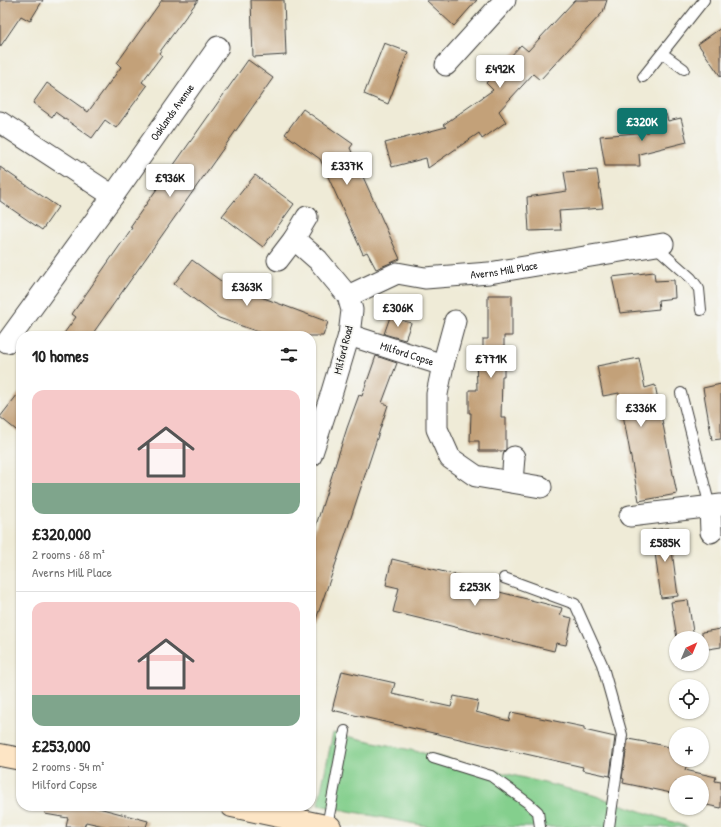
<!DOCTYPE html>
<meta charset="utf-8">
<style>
body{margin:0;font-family:"Patrick Hand",sans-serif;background:#f2f2f2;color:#222;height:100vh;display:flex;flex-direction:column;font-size:15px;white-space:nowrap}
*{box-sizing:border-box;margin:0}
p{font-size:13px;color:#767676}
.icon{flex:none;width:22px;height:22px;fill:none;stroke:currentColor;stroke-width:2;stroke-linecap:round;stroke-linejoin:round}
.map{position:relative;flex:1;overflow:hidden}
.panel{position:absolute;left:16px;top:331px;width:300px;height:480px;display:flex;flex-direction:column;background:#fff;border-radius:16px;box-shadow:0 1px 3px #0004}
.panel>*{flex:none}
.needle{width:26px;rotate:44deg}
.controls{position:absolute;left:669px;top:631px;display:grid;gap:8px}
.controls a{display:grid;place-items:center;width:40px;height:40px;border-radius:50%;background:#fff;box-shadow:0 1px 3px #0004;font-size:20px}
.price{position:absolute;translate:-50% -34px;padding:0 9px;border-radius:4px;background:#fff;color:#222;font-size:13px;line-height:26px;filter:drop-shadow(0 1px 2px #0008)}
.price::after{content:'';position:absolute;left:50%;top:24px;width:12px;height:9px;margin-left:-6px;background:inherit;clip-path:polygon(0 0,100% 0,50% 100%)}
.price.selected{background:#0f766e;color:#fff}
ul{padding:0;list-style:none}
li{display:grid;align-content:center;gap:8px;height:212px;padding:0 16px}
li+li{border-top:1px solid #e0e0e0}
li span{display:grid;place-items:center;height:124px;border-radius:12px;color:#555}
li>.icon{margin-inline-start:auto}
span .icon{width:72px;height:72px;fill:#fffc;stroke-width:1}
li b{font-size:17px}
h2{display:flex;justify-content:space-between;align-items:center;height:48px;padding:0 16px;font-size:17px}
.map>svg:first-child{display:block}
.green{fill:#84cf8d;stroke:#507654}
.building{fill:#c3a179}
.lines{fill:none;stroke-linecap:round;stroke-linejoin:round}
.lane-casing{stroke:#3c3b38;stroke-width:12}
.street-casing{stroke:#3c3b38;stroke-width:23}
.secondary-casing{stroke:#3c3b38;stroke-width:24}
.lane{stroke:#fff;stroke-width:10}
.street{stroke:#fff;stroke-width:21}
.secondary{stroke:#fde5c5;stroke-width:22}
.labels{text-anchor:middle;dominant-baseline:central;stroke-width:3.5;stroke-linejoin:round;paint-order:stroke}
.street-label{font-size:11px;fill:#1c1c1c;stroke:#f6f6f2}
</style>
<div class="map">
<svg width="721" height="827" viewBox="0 0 721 827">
<rect width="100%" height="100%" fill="#f6f6f2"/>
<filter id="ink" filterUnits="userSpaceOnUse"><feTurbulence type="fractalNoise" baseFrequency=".025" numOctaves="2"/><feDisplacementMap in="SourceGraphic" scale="8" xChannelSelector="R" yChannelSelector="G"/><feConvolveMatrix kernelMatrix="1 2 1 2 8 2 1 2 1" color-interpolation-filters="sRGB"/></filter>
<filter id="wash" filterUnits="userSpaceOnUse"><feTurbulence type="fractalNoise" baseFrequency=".012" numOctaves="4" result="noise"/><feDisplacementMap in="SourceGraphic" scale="16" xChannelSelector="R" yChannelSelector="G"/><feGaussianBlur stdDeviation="0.9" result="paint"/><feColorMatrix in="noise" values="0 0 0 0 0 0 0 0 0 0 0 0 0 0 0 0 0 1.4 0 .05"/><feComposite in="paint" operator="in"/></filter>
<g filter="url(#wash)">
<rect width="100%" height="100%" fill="#efebd7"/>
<path class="green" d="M333,733L415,751L593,795L688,827H431L318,805Z"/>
<g id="blocks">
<path class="building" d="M0,0H43L30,21L21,16L0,47Z
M162,0H198L159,53L162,55L142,82L147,86L116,128L105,120L92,138L55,112L52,117L33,103L47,83L88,112L121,67L117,63Z
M251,0H284L286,55L253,57Z
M426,0H477L454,26Z
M575,0H607L603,12L540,80L533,74L499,111L506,122L482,139L479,133L428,168L426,158L392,167L385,143L446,127L443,125L493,90L486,83L521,45L528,51Z
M721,28V77L698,44Z
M384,43L408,52L388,104L364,94Z
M248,60L273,78L91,336H62L76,317L72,314L132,228L130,227Z
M303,109L353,144L350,148L400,259L376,269L367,252L363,254L320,159L285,134Z
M666,114L668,121L681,118L687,142L639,154L640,166H605L600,136L648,132L645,119Z
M0,167L58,207L42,230L0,201Z
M597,170L603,208L559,211L561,230L529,231L527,197L567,191L564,172Z
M255,175L294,204L263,247L222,216Z
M192,260L243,297L245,291L328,322L323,336H270L219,318L174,284Z
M654,272L655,281L674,280L675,298L658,300L659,309L620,313L612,277Z
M488,295H512V336H504V376H502L501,418H506V449L504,451H479V441H470L471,413H469V390H477L476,353H483V339H488Z
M390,317L411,323L405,340L384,334Z
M376,356L397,363L382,403L388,405L338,557L314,625H311V541L347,428L359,395L362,396Z
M639,358L645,388L655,385L677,494L639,501L619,393L603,396L597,366Z
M721,384V439L712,440L703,388Z
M21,390V434L0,417Z
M669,528L678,596L661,598L652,530Z
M392,559L477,580L476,586L562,608L560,615L572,618L566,645L556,643L554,651L393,612L399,588L386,585Z
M688,600L694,638H677L671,602Z
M721,629V647L702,650V632Z
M342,671L395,683L392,694L451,707L454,696L478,701L476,712L509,721L511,712L584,727V730L615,737L610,776L582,770L583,767L332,710Z
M628,739L656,744L676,749V760H688L685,770L716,777L715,781L721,782V808L702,804V782H676V794L623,783L624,779L622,778Z
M46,806H91L148,821L146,827H108L86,822L84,827H66L68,818L45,814Z"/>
</g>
</g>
<g filter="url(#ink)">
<use href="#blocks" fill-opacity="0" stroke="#3c3b38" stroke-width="1"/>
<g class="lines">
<defs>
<path id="lane" d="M662,53L684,69
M643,77L704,0
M655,246L691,278L699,289L701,310
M681,393L710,507
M504,578L575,604L602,664L622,735L609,827
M433,758L491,776L528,803L538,812L540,827
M327,826L345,731"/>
<g id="street">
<path d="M446,65L505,0"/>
<path d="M0,122L113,196"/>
<path d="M294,239L318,260L348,296L352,310L349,335L331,395L311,456"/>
<path d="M278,260L294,239L307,217"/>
<path id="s1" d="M348,296L397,273L425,278L489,273L663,244"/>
<path id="s2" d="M349,335L443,365L437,394V429L450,458L476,476L541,487"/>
<path id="s3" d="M7,342L113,196L218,47"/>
<path d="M443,365L455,321"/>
<path d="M512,482L514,457"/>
<path d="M710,507L711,532"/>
<path d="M630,516L721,505"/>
</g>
<path id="secondary" d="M0,755L21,759
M232,806L330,827"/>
</defs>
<use href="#lane" class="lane-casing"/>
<use href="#street" class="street-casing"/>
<use href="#secondary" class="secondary-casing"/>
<use href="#lane" class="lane"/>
<use href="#street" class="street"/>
<use href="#secondary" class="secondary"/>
</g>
</g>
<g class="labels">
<g class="street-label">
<text stroke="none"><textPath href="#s3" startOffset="283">Oaklands Avenue</textPath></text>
<text stroke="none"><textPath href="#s1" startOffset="162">Averns Mill Place</textPath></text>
<text transform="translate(343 350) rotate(-76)">Milford Road</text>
<text stroke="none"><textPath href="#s2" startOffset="61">Milford Copse</textPath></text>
</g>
</g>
</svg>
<div class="controls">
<a><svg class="needle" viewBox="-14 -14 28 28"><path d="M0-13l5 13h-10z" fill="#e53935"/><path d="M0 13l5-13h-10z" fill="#767676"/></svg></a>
<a><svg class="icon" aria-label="locate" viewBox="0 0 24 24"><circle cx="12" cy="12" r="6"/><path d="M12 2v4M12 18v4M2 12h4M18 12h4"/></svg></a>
<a>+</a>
<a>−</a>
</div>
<b class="price" style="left:500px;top:89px">£492K</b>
<b class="price selected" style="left:642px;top:142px">£320K</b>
<b class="price" style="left:347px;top:186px">£337K</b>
<b class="price" style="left:170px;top:198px">£936K</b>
<b class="price" style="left:247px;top:307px">£363K</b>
<b class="price" style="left:398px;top:328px">£306K</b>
<b class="price" style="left:491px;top:379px">£771K</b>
<b class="price" style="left:641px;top:428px">£336K</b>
<b class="price" style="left:665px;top:563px">£585K</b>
<b class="price" style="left:475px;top:607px">£253K</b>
<section class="panel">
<h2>10 homes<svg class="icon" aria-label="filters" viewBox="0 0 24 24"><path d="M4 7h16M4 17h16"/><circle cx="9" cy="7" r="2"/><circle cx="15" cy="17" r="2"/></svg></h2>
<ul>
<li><span style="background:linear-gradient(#f6c9c9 75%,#7fa58c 0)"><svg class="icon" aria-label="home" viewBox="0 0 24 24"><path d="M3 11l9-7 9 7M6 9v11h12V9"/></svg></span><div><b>£320,000</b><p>2 rooms · 68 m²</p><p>Averns Mill Place</p></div></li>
<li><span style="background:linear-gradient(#f6c9c9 75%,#7fa58c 0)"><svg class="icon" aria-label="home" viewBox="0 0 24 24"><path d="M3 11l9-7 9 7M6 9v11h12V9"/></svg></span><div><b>£253,000</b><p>2 rooms · 54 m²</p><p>Milford Copse</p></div></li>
</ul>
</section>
</div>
